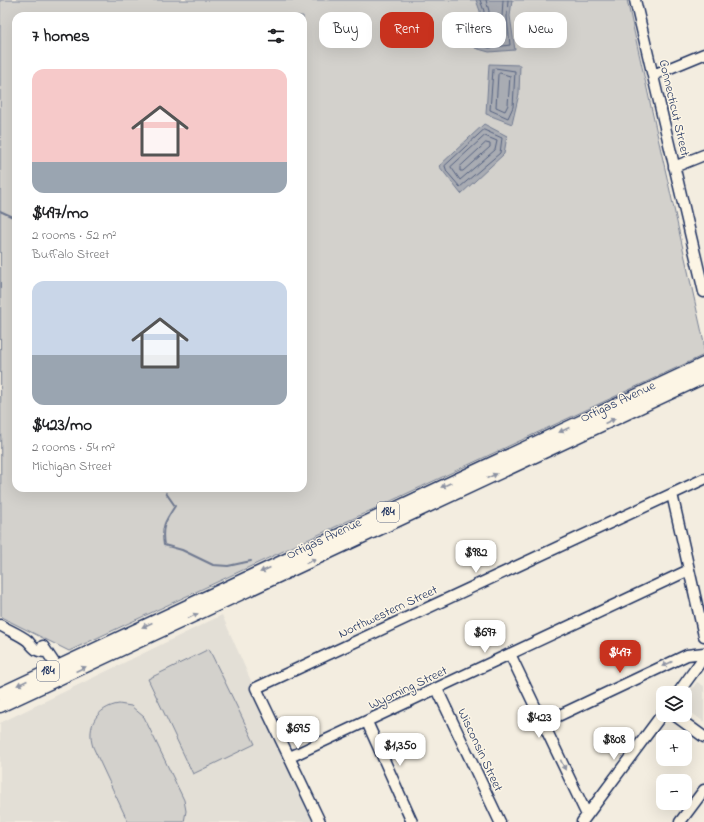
<!DOCTYPE html>
<meta charset="utf-8">
<style>
body{margin:0;font-family:"Indie Flower",sans-serif;background:#f2f2f2;color:#202124;height:100vh;display:flex;flex-direction:column;font-size:15px;white-space:nowrap}
*{box-sizing:border-box;margin:0}
p{font-size:13px;color:#757577}
.icon{flex:none;width:22px;height:22px;fill:none;stroke:currentColor;stroke-width:2;stroke-linecap:round;stroke-linejoin:round}
.map{position:relative;flex:1;overflow:hidden}
.drawer{position:absolute;left:12px;top:12px;width:295px;height:480px;display:flex;flex-direction:column;background:#fff;border-radius:12px;box-shadow:0 4px 16px #0002}
.drawer>*{flex:none}
.hud{position:absolute;left:319px;top:12px;width:325px;height:36px;display:flex;gap:8px}
.tools{position:absolute;left:656px;top:686px;display:grid;gap:8px}
.tools a{display:grid;place-items:center;width:36px;height:36px;border-radius:8px;background:#fff;box-shadow:0 4px 16px #0002;font-size:20px}
.price{position:absolute;translate:-50% -34px;padding:0 9px;border-radius:8px;background:#fff;color:#222;font-size:13px;line-height:26px;filter:drop-shadow(0 1px 2px #0008)}
.price::after{content:'';position:absolute;left:50%;top:24px;width:12px;height:9px;margin-left:-6px;background:inherit;clip-path:polygon(0 0,100% 0,50% 100%)}
.price.active{background:#c8321e;color:#fff}
ul{padding:0;list-style:none}
li{display:grid;align-content:center;gap:8px;height:212px;padding:0 20px}
li span{display:grid;place-items:center;height:124px;border-radius:12px;color:#555}
li>.icon{margin-inline-start:auto}
span .icon{width:72px;height:72px;fill:#fffc;stroke-width:1}
li b{font-size:17px}
h2{display:flex;justify-content:space-between;align-items:center;height:48px;padding:0 20px;font-size:17px}
.chip{padding:0 14px;border-radius:12px;background:#fff;box-shadow:0 4px 16px #0002;font-size:14px;line-height:36px}
.chip.active{background:#c8321e;color:#fff}
.map>svg:first-child{display:block}
.built{fill:#e3dfd6}
.green{fill:#d3d1cc;stroke:#778095;fill-rule:evenodd}
.water{fill:#a9acb3;stroke:#707a91}
.lines{fill:none;stroke-linecap:round;stroke-linejoin:round}
.shore{stroke:#546180;stroke-width:1}
.stream{stroke:#707a91;stroke-width:2}
.minor-casing{stroke:#1b2f5e;stroke-width:13}
.major-casing{stroke:#1b2f5e;stroke-width:15}
.minor{stroke:#fcf5e5;stroke-width:10}
.major{stroke:#fcf5e5;stroke-width:12}
.oneway{fill:#8c92a2}
.labels{text-anchor:middle;dominant-baseline:central;stroke-width:3;stroke-linejoin:round;paint-order:stroke}
.shield{fill:#fcf5e5;stroke:#5e6a86;stroke-width:1}
.shield-label{font-size:12px;font-weight:bold;fill:#1b2f5e}
.street-label{font-size:13px;fill:#1b2f5e;stroke:#fcf5e5}
</style>
<div class="map">
<svg width="704" height="822" viewBox="0 0 704 822">
<rect width="100%" height="100%" fill="#f3ede0"/>
<filter id="ink" filterUnits="userSpaceOnUse"><feTurbulence type="fractalNoise" baseFrequency=".025" numOctaves="2"/><feDisplacementMap in="SourceGraphic" scale="8" xChannelSelector="R" yChannelSelector="G"/><feConvolveMatrix kernelMatrix="1 2 1 2 8 2 1 2 1" color-interpolation-filters="sRGB"/></filter>
<g filter="url(#ink)">
<path class="built" d="M222,615L313,822H0V723Z
M697,682L704,686V722L685,708V698Z"/>
<path class="green" d="M0,0H627L704,342V355L69,651L1,617ZM16,16H303V488H16Z
M209,649L255,744L193,774L148,679Z
M119,704L131,706L144,717L184,800L186,811L184,822H128L93,747C86,726 97,707 119,704Z"/>
<path class="water" d="M476,0H512L510,16L515,50L489,52L475,48L480,11Z
M489,64L520,65L519,94L512,124L486,114Z
M484,124L507,136L504,154L461,194L439,166Z"/>
<g class="lines">
<path class="shore" d="M480,0L484,11L480,44L489,48L510,45L507,17L508,0
M486,0L489,11L485,40L490,43L505,40L502,17L503,0
M495,68L515,71L513,107L508,118L490,110L493,70Z
M500,73L510,76L508,105L505,111L496,107L498,75Z
M484,130L502,138L500,153L460,187L447,172L445,166Z
M485,136L497,141L495,150L460,180L451,167Z
M486,143L490,144V147L463,171H460V167Z"/>
<path class="stream" d="M0,211L13,217
M166,493L175,506C165,521 161,527 164,545L182,550L213,565L228,566L251,561"/>
<defs>
<path id="minor" d="M635,0L704,292
M653,75L704,54
M674,167L704,155
M672,494L704,636
M0,625C8,630 21,635 28,641C34,648 36,652 46,652
M43,646L57,667
M510,654L587,815
M437,689L500,822
M678,693L704,657
M674,715L704,737
M367,722L412,822
M543,723L687,655L704,653
M290,757L689,570
M320,822L256,688L704,479
M582,822L663,713
M680,822L704,790"/>
<path id="major" d="M0,694L704,364
M0,706L704,377"/>
</defs>
<use href="#minor" class="minor-casing"/>
<use href="#major" class="major-casing"/>
<use href="#minor" class="minor"/>
<use href="#major" class="major"/>
</g>
<defs><path id="oneway-solid" d="M-6-.8H1V-3.2L6.5 0L1 3.2V.8H-6Z"/></defs>
<g class="oneway">
<use href="#oneway-solid" transform="translate(610 421) rotate(-25)"/>
<use href="#oneway-solid" transform="translate(564 430) rotate(155)"/>
<use href="#oneway-solid" transform="translate(492 476) rotate(-25)"/>
<use href="#oneway-solid" transform="translate(446 485) rotate(155)"/>
<use href="#oneway-solid" transform="translate(311 561) rotate(-25)"/>
<use href="#oneway-solid" transform="translate(265 570) rotate(155)"/>
<use href="#oneway-solid" transform="translate(193 616) rotate(-26)"/>
<use href="#oneway-solid" transform="translate(147 625) rotate(155)"/>
<use href="#oneway-solid" transform="translate(667 664) rotate(155)"/>
<use href="#oneway-solid" transform="translate(81 669) rotate(-25)"/>
<use href="#oneway-solid" transform="translate(22 683) rotate(155)"/>
<use href="#oneway-solid" transform="translate(563 765) rotate(64)"/>
</g>
</g>
<g class="labels">
<g class="shield">
<rect x="377" y="502" width="22" height="20" rx="3"/>
<rect x="37" y="661" width="22" height="20" rx="3"/>
</g>
<g class="shield-label">
<text x="388" y="512">184</text>
<text x="48" y="671">184</text>
</g>
<g class="street-label">
<text transform="translate(674 108) rotate(77)">Connecticut Street</text>
<text transform="translate(618 402) rotate(-25)">Ortigas Avenue</text>
<text transform="translate(324 539) rotate(-25)">Ortigas Avenue</text>
<text transform="translate(388 612) rotate(-25)">Northwestern Street</text>
<text transform="translate(408 688) rotate(-25)">Wyoming Street</text>
<text transform="translate(480 750) rotate(65)">Wisconsin Street</text>
</g>
</g>
</svg>
<div class="tools">
<a><svg class="icon" aria-label="layers" viewBox="0 0 24 24"><path d="M12 4l9 5-9 5-9-5zM3 14l9 5 9-5"/></svg></a>
<a>+</a>
<a>−</a>
</div>
<b class="price" style="left:476px;top:574px">$982</b>
<b class="price" style="left:485px;top:654px">$697</b>
<b class="price active" style="left:620px;top:674px">$497</b>
<b class="price" style="left:539px;top:739px">$423</b>
<b class="price" style="left:298px;top:750px">$695</b>
<b class="price" style="left:614px;top:761px">$808</b>
<b class="price" style="left:400px;top:767px">$1,350</b>
<div class="hud">
<a class="chip">Buy</a>
<a class="chip active">Rent</a>
<a class="chip">Filters</a>
<a class="chip">New</a>
</div>
<section class="drawer">
<h2>7 homes<svg class="icon" aria-label="filters" viewBox="0 0 24 24"><path d="M4 7h16M4 17h16"/><circle cx="9" cy="7" r="2"/><circle cx="15" cy="17" r="2"/></svg></h2>
<ul>
<li><span style="background:linear-gradient(#f6c9c9 75%,#9aa5b1 0)"><svg class="icon" aria-label="home" viewBox="0 0 24 24"><path d="M3 11l9-7 9 7M6 9v11h12V9"/></svg></span><div><b>$497/mo</b><p>2 rooms · 52 m²</p><p>Buffalo Street</p></div></li>
<li><span style="background:linear-gradient(#c9d6e8 60%,#9aa5b1 0)"><svg class="icon" aria-label="home" viewBox="0 0 24 24"><path d="M3 11l9-7 9 7M6 9v11h12V9"/></svg></span><div><b>$423/mo</b><p>2 rooms · 54 m²</p><p>Michigan Street</p></div></li>
</ul>
</section>
</div>
